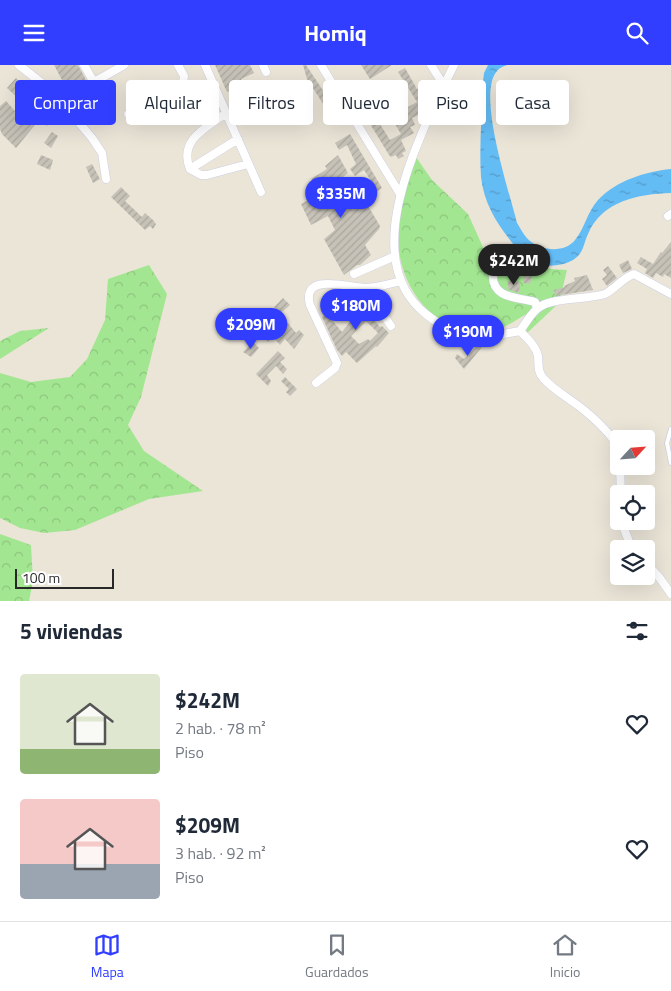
<!DOCTYPE html>
<html lang="es">
<meta charset="utf-8">
<style>
body{margin:0;font-family:"Titillium Web",sans-serif;background:#f6f6f7;color:#1f2937;height:100vh;display:flex;flex-direction:column;font-size:19px;white-space:nowrap}
*{box-sizing:border-box;margin:0}
p{font-size:16px;color:#747a83}
.icon{flex:none;width:28px;height:28px;fill:none;stroke:currentColor;stroke-width:2;stroke-linecap:round;stroke-linejoin:round}
.map{position:relative;height:536px;overflow:hidden}
.panel{display:flex;flex-direction:column;background:#fff;flex:1}
.panel>*{flex:none}
.top-card{position:absolute;left:15px;top:15px;width:641px;height:45px;display:flex;gap:10px}
.needle{width:32px;rotate:64deg}
.controls{position:absolute;left:610px;top:365px;display:grid;gap:10px}
.controls a{display:grid;place-items:center;width:45px;height:45px;border-radius:5px;background:#fff;box-shadow:0 5px 20px #0002;font-size:25px}
.scale{position:absolute;left:15px;bottom:12px;width:99px;box-sizing:border-box;padding-left:5px;border:2px solid #282828;border-top:0;font-size:14px;line-height:18px;white-space:nowrap;color:#282828;-webkit-text-stroke:4px #fff;paint-order:stroke}
.price{position:absolute;translate:-50% -42px;padding:0 11px;border-radius:18px;background:#313eff;color:#fff;font-size:16px;line-height:32px;filter:drop-shadow(0 1px 2px #0008)}
.price::after{content:'';position:absolute;left:50%;top:30px;width:15px;height:11px;margin-left:-8px;background:inherit;clip-path:polygon(0 0,100% 0,50% 100%)}
.price.selected{background:#222;color:#fff}
ul{padding:0;list-style:none}
li{display:flex;align-items:center;gap:15px;height:125px;padding:0 20px}
li span{display:grid;place-items:center;flex:none;width:140px;height:100px;border-radius:5px;color:#555}
li>.icon{margin-inline-start:auto}
span .icon{width:60px;height:60px;fill:#fffc;stroke-width:1}
li b{font-size:21px}
h2{display:flex;justify-content:space-between;align-items:center;height:60px;padding:0 20px;font-size:21px}
.chip{padding:0 18px;border-radius:5px;background:#fff;box-shadow:0 5px 20px #0002;font-size:18px;line-height:45px}
.chip.selected{background:#313eff;color:#fff}
header{display:flex;justify-content:space-between;align-items:center;height:65px;padding:0 20px;background:#313eff;color:#fff;font-size:22px;font-weight:700}
.menu{display:flex;justify-content:space-around;align-items:center;height:70px;border-top:1px solid #e0e1e3;background:#fff;font-size:14px;color:#747a83}
.menu a{display:grid;justify-items:center;gap:2px}
.menu .selected{color:#313eff}
.map>svg:first-child{display:block}
.forest{fill:url(#forest-crowns)}
.water{fill:url(#water-ripples)}
.building{fill:url(#building-hatch);fill-rule:evenodd}
.lines{fill:none;stroke-linecap:round;stroke-linejoin:round}
.lane-casing{stroke:#cdcfe2;stroke-width:5.5}
.street-casing{stroke:#cdcfe2;stroke-width:9}
.lane{stroke:#fff;stroke-width:4}
.street{stroke:#fff;stroke-width:8}
</style>
<header><svg class="icon" aria-label="menu" viewBox="0 0 24 24"><path d="M4 6h16M4 12h16M4 18h16"/></svg>Homiq<svg class="icon" aria-label="search" viewBox="0 0 24 24"><circle cx="10" cy="10" r="6"/><path d="M15 15l6 6"/></svg></header>
<div class="map">
<svg width="671" height="536" viewBox="0 0 671 536">
<defs>
<pattern id="forest-crowns" width="20" height="18" patternUnits="userSpaceOnUse" patternTransform="scale(1.25)"><rect width="20" height="18" fill="#a3e691"/><path d="M2 6a3 3 0 1 1 6 0M12 15a3 3 0 1 1 6 0" fill="none" stroke="#8cc57d"/></pattern>
<pattern id="water-ripples" width="26" height="14" patternUnits="userSpaceOnUse" patternTransform="scale(1.25)"><rect width="26" height="14" fill="#64bcf4"/><path d="M2 4q2-2 4 0t4 0M15 11q2-2 4 0t4 0" fill="none" stroke="#5299c6"/></pattern>
<pattern id="building-hatch" width="6" height="6" patternUnits="userSpaceOnUse" patternTransform="scale(1.25)"><rect width="6" height="6" fill="#c6c2b8"/><path d="M-1 1l2-2M0 6l6-6M5 7l2-2" fill="none" stroke="#aaa79e"/></pattern>
</defs>
<rect width="100%" height="100%" fill="#ebe5d8"/>
<path class="forest" d="M416,92L432,115L468,149L487,191L551,204L567,205L559,238L526,269L527,249C517,254 507,262 496,265C489,268 477,267 470,266C427,260 401,219 398,178C395,150 408,119 416,92Z
M149,200L167,229L141,332L128,360L144,386L203,426L149,434L75,465L44,468L20,463L0,453V308L31,317L70,312L87,294L105,255L108,214Z
M49,263L0,294V276L20,266Z
M0,469L31,480L33,516L29,536H0Z"/>
<path class="water" d="M488,0H507C504,1 499,3 497,6C476,29 510,128 517,158C521,164 524,171 530,176C542,186 565,188 575,175C585,163 587,147 598,135C617,115 645,107 671,104V128C638,129 602,136 588,169C583,180 584,188 573,195C559,203 536,203 523,192C519,189 517,184 514,180C497,159 484,139 481,112C479,81 482,48 483,17L484,8Z"/>
<path class="building" d="M54,0H78L87,17L97,22L99,21L107,31L102,35L98,30L95,34L79,17L69,28Z
M215,0H250L254,8L241,14L244,19L227,27Z
M303,0H306L342,54L332,60L328,53L331,51L307,14Z
M361,0H392L370,14Z
M405,3L417,24L431,17L433,21L422,27L426,36L420,39L424,47L412,53L415,60L410,62L414,68L401,75L406,86L402,88L404,91L398,94L396,90L391,92L389,90L358,39L364,36L371,46L382,40L370,20L377,16L390,39L400,32L406,43L417,37L398,7ZM389,49L401,69L390,75L378,56V54Z
M16,13L28,26L29,24L41,39L43,36L55,50L47,61L40,54L16,83L2,69L0,64V41L6,36L15,46L22,37L7,23Z
M52,67L58,71L51,83L44,78Z
M350,69L382,123L368,133L364,126L373,119L364,105L355,111L350,104L356,99L347,80L339,85L335,78Z
M41,90L53,95L50,105L37,99Z
M338,90L348,108L332,121L340,134L343,145L364,134L380,161L379,164L365,180L371,190L360,200H357L344,210L324,174L335,165L328,151L311,160L301,139L309,135L316,118L311,114L327,104L325,101Z
M92,99L100,114L93,118L86,102Z
M121,122L130,131L125,136L142,152L145,148L153,155L156,159L153,164L150,161L145,165L111,132Z
M671,177V213L664,209L663,212L656,208L653,213L645,208L647,204L637,198L641,192L653,199L661,187L662,188Z
M628,195L632,204L623,208L619,200Z
M532,200L534,201L530,219L523,218L524,211H526Z
M608,201L617,213L607,221L602,214L607,210L603,205Z
M587,210L593,225L555,231L554,225L565,222L564,221L575,216L574,213Z
M508,216L520,217L519,228L508,224Z
M343,232L349,238L355,232L380,262L382,261L389,268L377,282L376,281L357,298L346,287L342,291L337,285L322,252L326,248L342,267L350,257L342,247L345,245L338,236ZM366,256L378,268L370,276L368,274L359,279L351,271Z
M283,233L290,240L281,248L274,242Z
M287,257L296,268L299,265L304,270L294,284L285,274L280,280L273,272L268,277L262,271L272,261L277,268Z
M253,277L259,283L251,292L243,287Z
M479,279L482,282L464,304L455,293L457,289L464,294Z
M278,286L285,293L280,297L287,304L283,309L276,301L267,310L271,316L268,321L256,309Z
M285,312L297,324L290,331L286,327L289,324L281,316Z"/>
<g class="lines">
<defs>
<path id="lane" d="M671,364L667,378L671,398"/>
<path id="street" d="M19,0L53,27L92,73L102,88L106,114
M84,0L92,14L96,16L124,0
M205,0L261,127
M263,0L266,7
M321,0L400,129
M431,0L444,21
M454,0C423,64 353,193 427,250C460,276 480,274 520,266C525,259 530,250 537,244C549,232 587,235 605,229C615,224 622,213 634,209L671,229
M226,48C207,62 178,75 190,104L201,110H207L248,99
M128,49L183,18L184,11L178,0
M190,104L238,74
M668,151L671,149
M354,209L395,191
M493,210C492,234 518,232 535,237L537,243
M365,223L391,261
M520,266C527,273 536,281 538,291C539,299 537,306 543,313C552,323 562,329 573,337C588,347 610,367 619,383
M316,318L335,303L337,298L310,240C301,206 349,223 367,223C378,222 390,219 401,216
M620,401L621,429
M621,456L632,484
M646,498L659,512L671,529"/>
</defs>
<use href="#lane" class="lane-casing"/>
<use href="#street" class="street-casing"/>
<use href="#lane" class="lane"/>
<use href="#street" class="street"/>
</g>
</svg>
<div class="controls">
<a><svg class="needle" viewBox="-14 -14 28 28"><path d="M0-13l5 13h-10z" fill="#e53935"/><path d="M0 13l5-13h-10z" fill="#747a83"/></svg></a>
<a><svg class="icon" aria-label="locate" viewBox="0 0 24 24"><circle cx="12" cy="12" r="6"/><path d="M12 2v4M12 18v4M2 12h4M18 12h4"/></svg></a>
<a><svg class="icon" aria-label="layers" viewBox="0 0 24 24"><path d="M12 4l9 5-9 5-9-5zM3 14l9 5 9-5"/></svg></a>
</div>
<div class="scale">100 m</div>
<b class="price" style="left:341px;top:154px">$335M</b>
<b class="price selected" style="left:514px;top:221px">$242M</b>
<b class="price" style="left:356px;top:266px">$180M</b>
<b class="price" style="left:251px;top:285px">$209M</b>
<b class="price" style="left:468px;top:292px">$190M</b>
<div class="top-card">
<a class="chip selected">Comprar</a>
<a class="chip">Alquilar</a>
<a class="chip">Filtros</a>
<a class="chip">Nuevo</a>
<a class="chip">Piso</a>
<a class="chip">Casa</a>
</div>
</div>
<section class="panel">
<h2>5 viviendas<svg class="icon" aria-label="filters" viewBox="0 0 24 24"><path d="M4 7h16M4 17h16"/><circle cx="9" cy="7" r="2"/><circle cx="15" cy="17" r="2"/></svg></h2>
<ul>
<li><span style="background:linear-gradient(#dfe7d0 75%,#8fb573 0)"><svg class="icon" aria-label="home" viewBox="0 0 24 24"><path d="M3 11l9-7 9 7M6 9v11h12V9"/></svg></span><div><b>$242M</b><p>2 hab. · 78 m²</p><p>Piso</p></div><svg class="icon" aria-label="heart" viewBox="0 0 24 24"><path d="M12 20l-8-8c-3-5 5-10 8-4 3-6 11-1 8 4z"/></svg></li>
<li><span style="background:linear-gradient(#f6c9c9 65%,#9aa5b1 0)"><svg class="icon" aria-label="home" viewBox="0 0 24 24"><path d="M3 11l9-7 9 7M6 9v11h12V9"/></svg></span><div><b>$209M</b><p>3 hab. · 92 m²</p><p>Piso</p></div><svg class="icon" aria-label="heart" viewBox="0 0 24 24"><path d="M12 20l-8-8c-3-5 5-10 8-4 3-6 11-1 8 4z"/></svg></li>
</ul>
</section>
<nav class="menu">
<a class="selected"><svg class="icon" aria-label="map" viewBox="0 0 24 24"><path d="M3 6l6-2 6 2 6-2v14l-6 2-6-2-6 2zM9 4v14M15 6v14"/></svg>Mapa</a>
<a><svg class="icon" aria-label="saved" viewBox="0 0 24 24"><path d="M7 4h10v16l-5-4-5 4z"/></svg>Guardados</a>
<a><svg class="icon" aria-label="home" viewBox="0 0 24 24"><path d="M3 11l9-7 9 7M6 9v11h12V9"/></svg>Inicio</a>
</nav>
